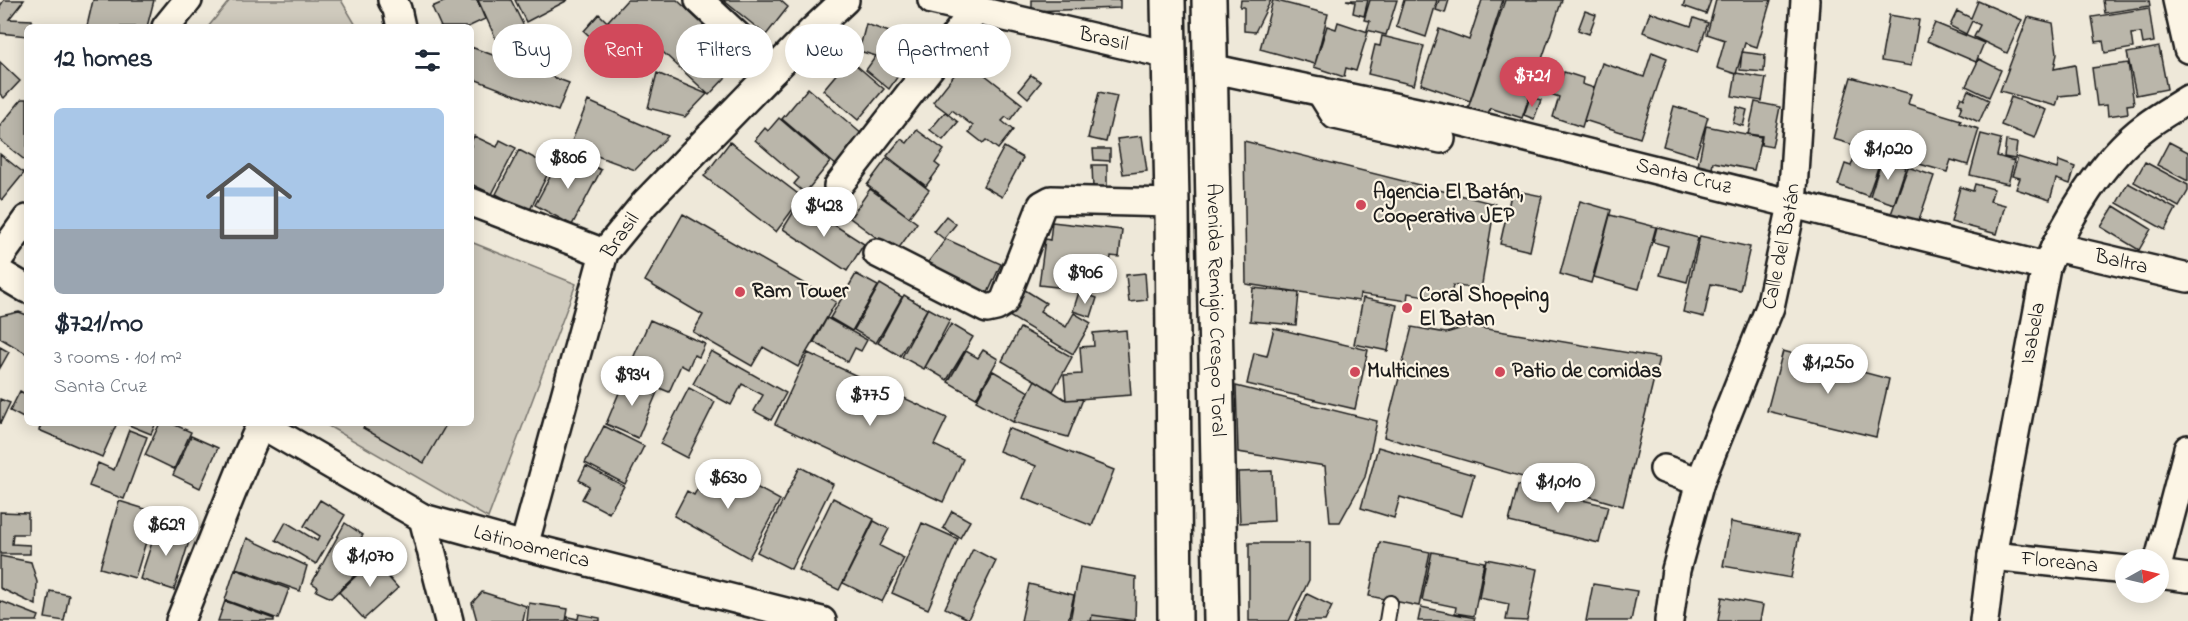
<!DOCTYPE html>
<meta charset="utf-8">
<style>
body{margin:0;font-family:"Indie Flower",sans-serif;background:#f6f6f7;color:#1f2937;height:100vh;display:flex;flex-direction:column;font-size:22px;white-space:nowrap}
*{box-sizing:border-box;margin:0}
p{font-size:20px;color:#747a83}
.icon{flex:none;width:33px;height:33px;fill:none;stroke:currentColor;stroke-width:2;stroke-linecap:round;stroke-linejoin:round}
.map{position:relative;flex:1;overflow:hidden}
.details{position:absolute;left:24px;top:24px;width:450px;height:402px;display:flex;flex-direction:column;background:#fff;border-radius:9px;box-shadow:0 3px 15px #0003}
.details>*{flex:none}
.hud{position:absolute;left:492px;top:24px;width:570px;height:54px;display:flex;gap:12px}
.needle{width:39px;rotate:82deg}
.tools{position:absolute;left:2115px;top:549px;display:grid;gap:12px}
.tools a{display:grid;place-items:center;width:54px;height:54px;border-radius:50%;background:#fff;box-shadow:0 3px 15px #0003;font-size:30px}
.price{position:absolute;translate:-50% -51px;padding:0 14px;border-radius:21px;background:#fff;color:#222;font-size:20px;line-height:39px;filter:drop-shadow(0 2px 3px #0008)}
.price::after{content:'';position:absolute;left:50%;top:36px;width:18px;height:14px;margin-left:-9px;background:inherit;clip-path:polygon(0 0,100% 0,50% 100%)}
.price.active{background:#d1495b;color:#fff}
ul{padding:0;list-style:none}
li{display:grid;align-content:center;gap:12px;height:318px;padding:0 30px}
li+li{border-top:2px solid #e0e1e3}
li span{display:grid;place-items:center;height:186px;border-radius:9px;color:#555}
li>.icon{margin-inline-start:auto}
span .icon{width:108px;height:108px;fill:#fffc;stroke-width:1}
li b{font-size:26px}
h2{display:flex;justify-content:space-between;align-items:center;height:72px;padding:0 30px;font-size:26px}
.pill{padding:0 21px;border-radius:27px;background:#fff;box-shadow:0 3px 15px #0003;font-size:21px;line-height:54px}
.pill.active{background:#d1495b;color:#fff}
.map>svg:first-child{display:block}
.green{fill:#cfcabd;stroke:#76736c;stroke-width:1.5}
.building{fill:#bab6aa;stroke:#1c1c1c;stroke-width:1.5}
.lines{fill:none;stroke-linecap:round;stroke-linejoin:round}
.lane-casing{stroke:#1c1c1c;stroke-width:18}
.street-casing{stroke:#1c1c1c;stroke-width:32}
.secondary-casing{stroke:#1c1c1c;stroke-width:38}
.lane{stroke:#fcf5e5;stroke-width:14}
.street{stroke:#fcf5e5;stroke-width:27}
.secondary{stroke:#fcf5e5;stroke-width:33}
.poi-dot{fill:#d1495b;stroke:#fcf5e5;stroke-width:2}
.labels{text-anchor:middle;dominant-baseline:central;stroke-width:4.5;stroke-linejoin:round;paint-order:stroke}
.street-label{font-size:21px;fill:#1c1c1c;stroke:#fcf5e5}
.poi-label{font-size:21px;font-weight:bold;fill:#1c1c1c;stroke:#fcf5e5;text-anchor:start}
</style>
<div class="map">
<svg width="2188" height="621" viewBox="0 0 2188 621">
<rect width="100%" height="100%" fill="#eee8d9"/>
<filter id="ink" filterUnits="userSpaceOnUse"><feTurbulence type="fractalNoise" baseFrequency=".0167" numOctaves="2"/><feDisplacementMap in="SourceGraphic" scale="12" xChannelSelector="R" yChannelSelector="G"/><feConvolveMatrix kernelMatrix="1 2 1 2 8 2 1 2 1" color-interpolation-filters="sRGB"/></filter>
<g filter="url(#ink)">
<path class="green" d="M230,0H341L357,27H208Z
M471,242L576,284L488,518L323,423H471Z"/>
<path class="building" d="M4,0H24L9,19L32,20V27H27V36L0,33V6Z
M93,0H154L147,27H90L87,26Z
M448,0H477L485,19L468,27H441L432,7Z
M478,0H511L539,57L502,52Z
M515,0H568L526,22Z
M627,0H677L742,60L709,95L651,41L641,52L608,21Z
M723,0H780L788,7L766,35Z
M1032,0H1120V8L1032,11Z
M1241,0H1271L1255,32L1244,31V7H1240Z
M1273,0L1328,14L1315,64L1260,49Z
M1346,0H1368L1364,16L1353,13L1355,2Z
M1370,0H1397L1386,35L1367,30L1370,21L1364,20Z
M1404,0H1437L1426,37L1396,27Z
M1439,0H1449L1445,13L1436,10Z
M1482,0H1503L1470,101L1421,84L1439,29L1469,40Z
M1505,0H1562L1522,118L1490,108L1487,118L1467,111Z
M1685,0H1711L1706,14L1683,6Z
M1716,0H1771L1757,47L1745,43L1736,74L1717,68L1725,40L1707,34Z
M2103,0H2149L2150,6L2105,13Z
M1978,1L2022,20L2007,53L1974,37L1980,25L1972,21L1966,34L1950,26L1957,11L1971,18Z
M2149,8L2154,42L2143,44L2141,33L2131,34L2133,48L2105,53L2103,41L2096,42L2092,17Z
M1585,11L1596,15L1589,34L1578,30Z
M1650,12L1691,26L1694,18L1708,23L1698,52L1643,32Z
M599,14L630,44L615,60L584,31Z
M1889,15L1919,20L1911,66L1881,61Z
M2028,17L2053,23L2057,53L2054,69L2075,65L2079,94L2059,96L2056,106L2000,91Z
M1338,22L1368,32L1356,71L1346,68L1344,77L1314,67L1327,26L1336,29Z
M1935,23L1984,43L1976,62L1927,41Z
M866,24L921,43L889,89L866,70L876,56L859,51Z
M1382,36L1424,46L1414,85L1368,74L1375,45L1380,46Z
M471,47L569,83L558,111L471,78Z
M2159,47L2167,89L2136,95L2127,53Z
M1652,52L1667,58L1640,138L1584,120L1602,63L1644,77Z
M1742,52L1765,55L1764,72L1740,70Z
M849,59L884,89L858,120L823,90Z
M1979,59L2001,70L1989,97L1966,86Z
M966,60L1022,104L1010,120L1006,117L1002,121L1013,130L998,149L986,140L983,143L969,132L973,126L952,110L949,114L933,102Z
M0,62L20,81L4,98L0,94Z
M2128,63L2134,104L2127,105L2128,113L2108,116L2107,105L2097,106L2092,68Z
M1548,72L1562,77L1564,72L1583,78L1582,84L1594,88L1582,127L1553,117L1559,97L1542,91Z
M657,73L707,94L685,117L648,108Z
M1736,73L1766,78L1762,101L1732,96Z
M1031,75L1041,82L1028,98L1019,90Z
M1851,77L1911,94L1908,104L1961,120L1960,123L1979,129L1968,165L1951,160L1947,172L1833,139Z
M808,88L863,135L837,166L782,119Z
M1968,90L1989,100L1979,122L1959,113L1962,105L1958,104L1961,97L1964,99Z
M1099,92L1117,96L1106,142L1088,138Z
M1530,97L1541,100L1534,119L1524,115Z
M2011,97L2046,110L2035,138L2001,125Z
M22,99H27V162L0,140V126Z
M588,101L668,136L635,170L570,146Z
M1755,102L1780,107L1772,147L1761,145L1762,136L1748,134Z
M1674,106L1708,117L1696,156L1663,146Z
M1737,107L1747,110L1743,126L1733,123Z
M945,112L958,122L943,140L930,130Z
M779,118L830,162L805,193L794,184L799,178L755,140L765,128L768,131Z
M1706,126L1761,137L1754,170L1713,162L1712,169L1698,166Z
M917,130L944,150L935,163L940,167L926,186L887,156L901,139L907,143Z
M1981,134L2001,139L1997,156L2014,161L2008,184L1970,175Z
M474,136L497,147L500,140L516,148L492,194L471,184V142Z
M1142,136L1147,171L1123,174L1117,139Z
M1244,141L1495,204L1481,290L1453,285L1450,300L1408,293L1407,301L1360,294L1359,301L1246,284Z
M2006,141L2017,143L2015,159L2004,157Z
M730,142L802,197L776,232L704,176Z
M2169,142L2188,152V181L2157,165Z
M1004,147L1023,158L1002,197L983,186Z
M1093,149H1110V161L1094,160Z
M519,150L551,167L529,212L496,194Z
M1857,150L1881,159L1868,196L1838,185L1845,164L1851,166Z
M0,154L24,173L2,200L0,198Z
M577,157L601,170L572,225L535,205L557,164L570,171Z
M2018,157L2057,169L2059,161L2075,167L2070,184L2056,179L2050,200L2016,189L2020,178L2012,176Z
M887,158L929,190L909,217L867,185Z
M1882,159L1906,167L1894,204L1870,196Z
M2145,162L2188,185V191L2179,207L2134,182Z
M1092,165H1107V187L1093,188Z
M1908,167L1934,176L1918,223L1891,214Z
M2128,183L2176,209L2165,230L2117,203Z
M1975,184L1994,189L1990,201L2005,205L1997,234L1951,222L1960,187L1973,191Z
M870,189L917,223L896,252L850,218Z
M1512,190L1542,196L1530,251L1500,244Z
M1580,201L1611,210L1591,283L1560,274Z
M2114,206L2151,229L2139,250L2101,227Z
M796,208L813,219L816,213L864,244L847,271L783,229Z
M683,214L836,302L798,367L763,347L752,366L693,332L703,315L645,281Z
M1610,215L1656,227L1639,289L1594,277Z
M946,216L956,224L944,239L934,231Z
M1052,222L1122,230L1119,257L1111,256L1109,274H1104L1102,292L1039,285L1045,239L1050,240Z
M1657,227L1698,238L1687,282L1660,275L1668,246L1653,242Z
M1700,236L1750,247L1740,290L1711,284L1704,317L1683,312Z
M946,239L1001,264L987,295L925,266Z
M1145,273L1147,300L1129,302L1126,275Z
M856,274L878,286L852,331L830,318Z
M880,284L902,297L876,343L854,330Z
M1253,288L1299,293L1296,325L1250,321Z
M1025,290L1046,303L1040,311L1066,327L1074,313L1091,323L1073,354L1009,316Z
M1079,292L1097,298L1091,317L1073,311Z
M904,295L927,309L900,356L878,343Z
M1363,298L1397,305L1388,351L1354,344Z
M928,308L950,320L924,369L902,357Z
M19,312L27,315V354L0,338V316Z
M827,318L867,340L861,351L855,348L848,362L814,342Z
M650,320L705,344L699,357L694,355L688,369L681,365L669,392L626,374Z
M951,324L973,337L947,380L925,367Z
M1469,326L1659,358L1623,506L1384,437L1412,327L1446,333Z
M1020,328L1072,357L1053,391L1002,361Z
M1274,328L1368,350L1355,409L1247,384L1254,353L1267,356Z
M1126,330L1131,395L1066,400L1064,375L1082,374L1080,347L1094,346L1093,333Z
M0,347L9,352L0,368Z
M983,350L998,359L976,398L948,382L966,351L978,358Z
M711,351L786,393L771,420L754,411L763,395L742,384L731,405L693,384Z
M1783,351L1889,379L1876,437L1767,411Z
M808,353L947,418L934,445L963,459L943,502L775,424Z
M993,371L1029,392L1013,422L976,401Z
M626,376L658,390L638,438L606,424Z
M1035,380L1066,400L1083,399L1068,437L1013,422Z
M1236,386L1377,421L1365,477L1340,522H1330L1325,466L1238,452Z
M689,388L715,402L687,458L660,444Z
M20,391L27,395V420L10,411Z
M0,399L10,403L0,424Z
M42,423H117L102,457L39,430Z
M124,423H156L151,434Z
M160,423H171L191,432L174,469L145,455Z
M366,423H447L424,463L363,428Z
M604,426L644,446L625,484L585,463Z
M1008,428L1114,470L1092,526L1023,498L1036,466L999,451Z
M129,430L147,437L124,499L89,486L98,463L114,470Z
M191,436L218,448L200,488L173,475Z
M1378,447L1474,475L1462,516L1400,497L1394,518L1361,508Z
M712,463L780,500L749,558L674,516L687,491L694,495Z
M586,466L624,486L609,513L582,499L589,486L579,480Z
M800,467L833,484L791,569L757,552Z
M1272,471L1274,521L1240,523L1238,472Z
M1518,485L1608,506L1599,543L1509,522Z
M833,498L874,519L839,590L798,570Z
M320,500L345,515L316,564L276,540L286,522L317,541L320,536L304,526Z
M119,501L155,512L135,578L100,568Z
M952,511L970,521L960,538L943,528Z
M0,512L28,513V534H13L12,544L30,545V554H0Z
M874,521L889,529L880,546L904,558L882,602L843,583Z
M1731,522L1799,535L1791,578L1723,566Z
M345,523L363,535L360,539L376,553L363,567L355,560L347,571L354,576L331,598L316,591L318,587L312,583Z
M922,523L958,539L928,609L892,593Z
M158,524L191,535L174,590L140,579Z
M247,538L307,566L300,591L236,568Z
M1380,542L1430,552L1419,606L1369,596Z
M1249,543H1309V580L1289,621H1249Z
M973,549L996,561L968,619L945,608Z
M1432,552L1484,562L1474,616L1455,613L1456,607L1422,600Z
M378,555L391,568L385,573L398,588L364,619L339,592Z
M0,556L31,562L37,582L36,605L0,588Z
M1486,559L1537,569L1527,621L1506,620L1509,604L1479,598Z
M1080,567L1136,577L1135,621L1092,615L1091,621H1070Z
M235,569L289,589L278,619L225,600Z
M1029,584L1074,595L1068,621H1021Z
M1593,584L1637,591L1631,621H1586Z
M50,591L69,595L64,621L45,618Z
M482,592L526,606L523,621H477L472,603Z
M1307,594L1332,606L1325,621H1295Z
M1722,597L1763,605L1760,621H1718Z
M0,601L39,616L37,621H0Z
M225,601L274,619V621H218Z
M529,603L568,609L566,621H527Z
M1421,607L1475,618L1474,621H1418Z
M579,614L600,618V621H568V617L578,619Z
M1092,615L1135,621H1091Z"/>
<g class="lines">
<defs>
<path id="lane" d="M1387,621L1390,603"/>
<g id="street">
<path d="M392,0L397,9L401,27"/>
<path d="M699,0L774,70"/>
<path id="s1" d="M932,0L1169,55"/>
<path d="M2177,0L2188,49"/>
<path d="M166,27L188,0"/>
<path id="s2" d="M1210,68L1459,121L2046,267"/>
<path d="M1320,91L1335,115L1441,139"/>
<path d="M838,186L974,11"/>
<path d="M471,202L604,253"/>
<path id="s3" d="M2055,247L2188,278"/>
<path d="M877,253L987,309L996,307L1004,302L1042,205L1051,200L1172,203"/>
<path d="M0,257L27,219"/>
<path d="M0,273L27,289"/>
<path id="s4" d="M259,423L423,518L524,546L822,621"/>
<path d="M1664,469L1700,482"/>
<path d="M423,518L449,621"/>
<path d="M524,546L604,253L645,203L813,30L845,0"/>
<path id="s5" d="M1992,556L2126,570"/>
<path d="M2158,563L2188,449"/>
<path d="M2158,574L2188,578"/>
<path d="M180,621L245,460L261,424"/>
<path id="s6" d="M1669,621L1676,570L1700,482L1770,307L1792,205L1805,0"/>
<path id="s7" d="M1984,621L1992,556L2046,267C2067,219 2102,159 2145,127C2158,117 2174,108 2188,99"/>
</g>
<g id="secondary">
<path d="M1168,0L1172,203L1175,621"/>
<path id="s8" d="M1209,0L1221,621"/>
</g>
</defs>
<use href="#lane" class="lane-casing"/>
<use href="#street" class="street-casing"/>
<use href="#secondary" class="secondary-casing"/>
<use href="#lane" class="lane"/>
<use href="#street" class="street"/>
<use href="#secondary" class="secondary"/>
</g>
</g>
<g class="poi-dot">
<circle cx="1361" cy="205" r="6"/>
<circle cx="740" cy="292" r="6"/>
<circle cx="1407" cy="308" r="6"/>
<circle cx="1355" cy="372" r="6"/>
<circle cx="1500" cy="372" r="6"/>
</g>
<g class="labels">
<g class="street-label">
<text stroke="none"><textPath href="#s1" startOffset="176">Brasil</textPath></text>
<text stroke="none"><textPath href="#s2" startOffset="486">Santa Cruz</textPath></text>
<text transform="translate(621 236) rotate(-55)">Brasil</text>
<text stroke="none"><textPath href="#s6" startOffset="393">Calle del Batán</textPath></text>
<text stroke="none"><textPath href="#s3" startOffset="68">Baltra</textPath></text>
<text stroke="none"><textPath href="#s8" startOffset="310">Avenida Remigio Crespo Toral</textPath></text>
<text stroke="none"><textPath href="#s7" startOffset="292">Isabela</textPath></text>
<text stroke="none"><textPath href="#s4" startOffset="302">Latinoamerica</textPath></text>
<text stroke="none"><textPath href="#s5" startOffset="68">Floreana</textPath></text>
</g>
<g class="poi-label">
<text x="1373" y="193">Agencia El Batán,<tspan x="1373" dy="24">Cooperativa JEP</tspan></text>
<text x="752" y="292">Ram Tower</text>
<text x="1419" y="296">Coral Shopping<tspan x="1419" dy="24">El Batan</tspan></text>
<text x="1367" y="372">Multicines</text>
<text x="1512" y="372">Patio de comidas</text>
</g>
</g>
</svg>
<div class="tools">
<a><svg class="needle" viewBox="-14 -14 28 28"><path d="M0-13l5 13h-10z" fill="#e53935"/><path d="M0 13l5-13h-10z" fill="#747a83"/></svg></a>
</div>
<b class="price active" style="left:1532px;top:108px">$721</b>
<b class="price" style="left:1888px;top:181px">$1,020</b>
<b class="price" style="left:568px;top:190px">$806</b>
<b class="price" style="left:824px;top:238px">$428</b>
<b class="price" style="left:1085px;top:305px">$906</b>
<b class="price" style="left:1828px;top:395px">$1,250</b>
<b class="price" style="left:632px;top:407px">$934</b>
<b class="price" style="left:870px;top:427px">$775</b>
<b class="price" style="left:728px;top:510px">$630</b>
<b class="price" style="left:1558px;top:514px">$1,010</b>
<b class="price" style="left:166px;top:557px">$629</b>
<b class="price" style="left:370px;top:588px">$1,070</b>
<div class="hud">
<a class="pill">Buy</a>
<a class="pill active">Rent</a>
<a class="pill">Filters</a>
<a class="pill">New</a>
<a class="pill">Apartment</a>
</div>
<section class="details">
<h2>12 homes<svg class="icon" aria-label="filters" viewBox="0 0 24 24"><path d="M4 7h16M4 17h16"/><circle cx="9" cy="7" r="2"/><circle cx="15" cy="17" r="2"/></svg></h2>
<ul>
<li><span style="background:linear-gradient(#a9c7e8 65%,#9aa5b1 0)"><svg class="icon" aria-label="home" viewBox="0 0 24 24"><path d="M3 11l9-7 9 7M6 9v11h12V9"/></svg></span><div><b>$721/mo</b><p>3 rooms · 101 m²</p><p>Santa Cruz</p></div></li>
</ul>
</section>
</div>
